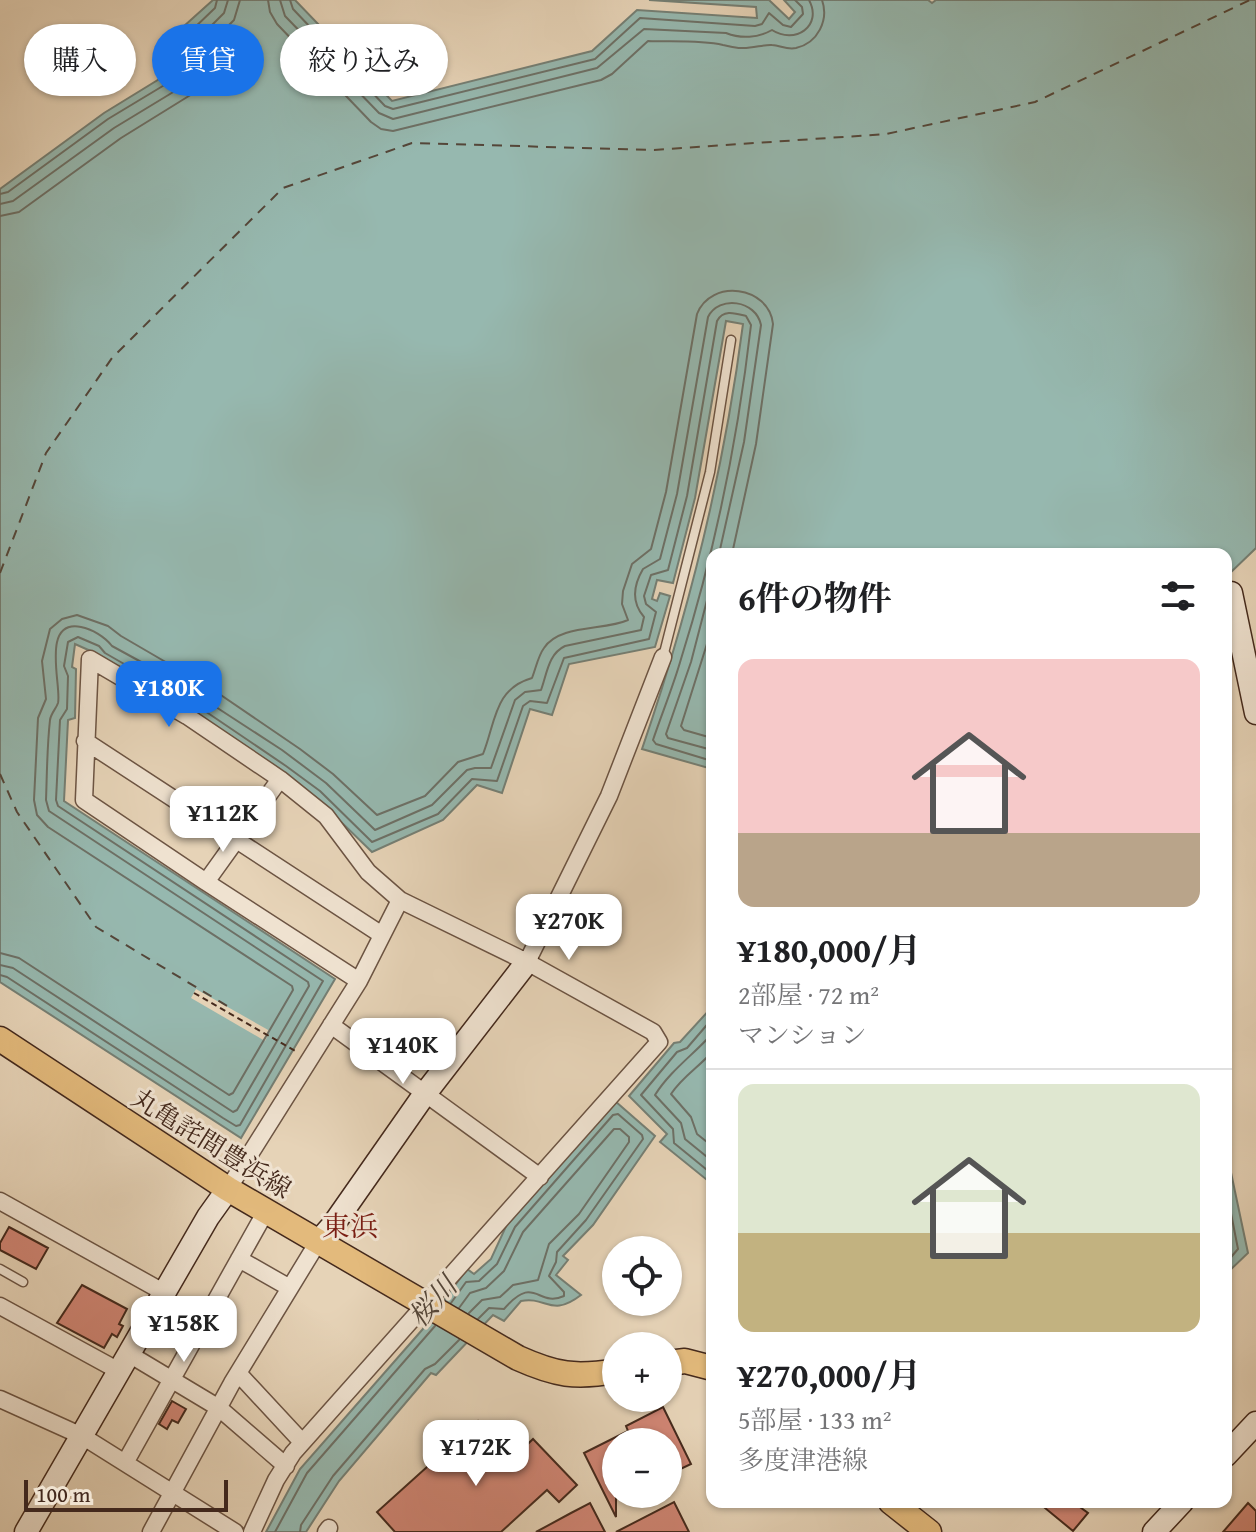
<!DOCTYPE html>
<html lang="ja">
<meta charset="utf-8">
<style>
body{margin:0;font-family:"Gentium Book Plus","Noto Serif JP",serif;background:#f2f2f2;color:#202124;height:100vh;display:flex;flex-direction:column;font-size:30px;white-space:nowrap}
*{box-sizing:border-box;margin:0}
p{font-size:26px;color:#757577}
.icon{flex:none;width:44px;height:44px;fill:none;stroke:currentColor;stroke-width:2;stroke-linecap:round;stroke-linejoin:round}
.map{position:relative;flex:1;overflow:hidden}
.side{position:absolute;left:706px;top:548px;width:526px;height:960px;display:flex;flex-direction:column;background:#fff;border-radius:16px;box-shadow:0 2px 6px #0004}
.side>*{flex:none}
.top-card{position:absolute;left:24px;top:24px;width:562px;height:72px;display:flex;gap:16px}
.tools{position:absolute;left:602px;top:1236px;display:grid;gap:16px}
.tools a{display:grid;place-items:center;width:80px;height:80px;border-radius:50%;background:#fff;box-shadow:0 2px 6px #0004;font-size:40px}
.scale{position:absolute;left:24px;bottom:20px;width:204px;box-sizing:border-box;padding-left:8px;border:4px solid #44291c;border-top:0;font-size:22px;line-height:28px;white-space:nowrap;color:#44291c;-webkit-text-stroke:6px #efe2d0;paint-order:stroke}
.price{position:absolute;translate:-50% -68px;padding:0 18px;border-radius:16px;background:#fff;color:#222;font-size:26px;line-height:52px;filter:drop-shadow(0 2px 4px #0008)}
.price::after{content:'';position:absolute;left:50%;top:48px;width:24px;height:18px;margin-left:-12px;background:inherit;clip-path:polygon(0 0,100% 0,50% 100%)}
.price.active{background:#1a73e8;color:#fff}
ul{padding:0;list-style:none}
li{display:grid;align-content:center;gap:16px;height:424px;padding:0 32px}
li+li{border-top:2px solid #e0e0e0}
li span{display:grid;place-items:center;height:248px;border-radius:16px;color:#555}
li>.icon{margin-inline-start:auto}
span .icon{width:144px;height:144px;fill:#fffc;stroke-width:1}
li b{font-size:34px}
h2{display:flex;justify-content:space-between;align-items:center;height:96px;padding:0 32px;font-size:34px}
.chip{padding:0 28px;border-radius:36px;background:#fff;box-shadow:0 2px 6px #0004;font-size:28px;line-height:72px}
.chip.active{background:#1a73e8;color:#fff}
.map>svg:first-child{display:block}
.water{fill:#96b8af;stroke:#757f74;stroke-width:2}
.pier{fill:#e6d3b7}
.lines{fill:none;stroke-linecap:round;stroke-linejoin:round}
.shore{stroke:#6d7066;stroke-width:2}
.ferry{stroke:#544639;stroke-width:2;stroke-dasharray:10 8;stroke-linecap:butt}
.building{fill:#d08574;stroke:#44291c;stroke-width:2}
.lane-casing{stroke:#6c5443;stroke-width:11}
.street-casing{stroke:#6c5443;stroke-width:19}
.secondary-casing{stroke:#44291c;stroke-width:25}
.primary-casing{stroke:#44291c;stroke-width:27}
.path{stroke:#44291c;stroke-width:2;stroke-dasharray:6 4;stroke-linecap:butt}
.lane{stroke:#efe2d0;stroke-width:8}
.street{stroke:#efe2d0;stroke-width:16}
.secondary{stroke:#efe2d0;stroke-width:22}
.primary{stroke:#e3ba7c;stroke-width:24}
.labels{text-anchor:middle;dominant-baseline:central;stroke-width:6;stroke-linejoin:round;paint-order:stroke}
.street-label{font-size:26px;fill:#44291c;stroke:#efe2d0}
.neighbourhood-label{font-size:28px;fill:#7a1f14;stroke:#efe2d0}
.water-label{font-size:28px;font-style:italic;fill:#544639;stroke:#efe2d0}
</style>
<div class="map">
<svg width="1256" height="1532" viewBox="0 0 1256 1532">
<rect width="100%" height="100%" fill="#e6d3b7"/>
<filter id="stains"><feTurbulence type="fractalNoise" baseFrequency=".0025" numOctaves="4"/><feColorMatrix values="0 0 0 0 .2 0 0 0 0 .09 0 0 0 0 .02 0 0 0 .5 -.17"/></filter>
<radialGradient id="worn" r=".72"><stop offset=".6" stop-color="#630" stop-opacity="0"/><stop offset="1" stop-color="#630" stop-opacity=".3"/></radialGradient>
<path class="water" d="M213,0H295L392,101L592,51L637,10L757,18L756,7L649,0H769L789,19L795,12L784,0H928L932,3L936,0H1256V548L1226,577V554H712V769L642,749C690,609 724,471 743,324L726,321L695,498L673,583L657,580L652,599L657,601L660,593L670,596L655,647L569,664L552,715L530,709L502,793L477,785L443,820L372,852L337,818L95,653L75,644L72,667L76,669L75,718L68,720L64,801L335,979L241,1138L0,982V189L104,113L187,62L183,44V27Z
M712,1007V1184L660,1142L667,1134L629,1096L674,1043L680,1042Z
M615,1101L655,1136L593,1225L563,1256L568,1260L556,1275L581,1295C551,1318 547,1296 521,1301L504,1321L493,1315L436,1375L431,1373L339,1481L306,1532H266L300,1469L422,1330L467,1269L474,1274L491,1259L508,1222Z
M1226,1149L1248,1253L1226,1274Z"/>
<path class="pier" d="M196,989L270,1031L265,1041L191,998Z"/>
<g class="lines">
<path class="shore" d="M268,0L270,12L277,24L371,122L381,129L393,131L601,80L612,74L648,41C672,42 700,40 723,45C729,46 734,48 741,48C751,49 765,44 772,45C780,45 786,50 796,48C818,43 829,20 822,0
M280,0L285,16L379,113L393,119L597,68L644,29L726,33C741,39 758,38 772,30C795,45 823,26 809,0
M290,0L293,9L385,106L393,109L595,59L640,18L755,26L762,24L769,13L783,25L791,27L803,14L802,7L795,0
M0,194L8,192L108,119L191,69L195,61L191,31L215,8L217,0
M0,204L13,201L114,128L198,77L205,63L201,36L224,13L228,0
M0,216L19,212L121,138L205,86L216,67L213,41L234,20L240,0
M712,581L691,662L666,734L668,738L712,750
M712,628L681,726L684,730L712,738
M0,953L19,958L229,1095L233,1093L293,990L292,986L48,827L37,815L34,800L38,718L46,699L42,661L50,629L62,619L77,615L108,626L121,636L212,689L300,749L333,774L377,815L425,796L458,762L483,754C496,721 494,689 532,678C536,668 538,656 544,648C560,624 604,631 628,620L622,604L623,591L632,564L651,549L666,492L697,314C711,278 769,286 773,324L756,444L732,554
M0,965L13,968L233,1112L237,1110L309,986L308,982L49,811L46,800C47,774 47,746 50,720C51,713 56,709 58,703C62,687 40,619 81,627C92,629 105,637 112,646L176,681L282,750L326,783L375,830L432,805L467,770L475,768H491L515,700L525,692L541,690C547,674 548,654 565,646L641,630L644,617C631,602 633,586 643,569L660,559L677,494L708,317C719,295 756,300 761,325L744,442L719,554
M0,975L7,977L223,1118L236,1126L240,1125L323,981L58,806L56,800L60,720L67,709L68,676L64,666L68,642L78,637L99,646L105,653L199,707L286,766L320,791L372,842L438,814L472,779L497,781L523,706L530,701L547,703L564,658L649,639L656,612L646,604L644,596L651,575L668,570L687,496L717,321C723,309 735,313 746,316L751,325C738,438 715,551 681,659C673,687 662,713 653,740L656,744L712,761
M712,1019L687,1048L677,1052L641,1095L673,1129L674,1143L712,1174
M712,1034C693,1055 670,1071 655,1095L681,1123L685,1139L712,1161
M712,1052C699,1067 682,1077 671,1094L691,1117L697,1134L712,1146
M1226,1188L1238,1249L1226,1263
M451,1303L466,1282L479,1281L497,1264L515,1227L613,1115L618,1114L642,1135L643,1139L586,1220L557,1252L556,1262L549,1276L564,1292V1296C537,1308 535,1273 504,1309L489,1308L478,1319
M459,1308L470,1293L486,1288L504,1271L523,1232L614,1129H620L629,1137V1142L579,1214L549,1244L538,1280L513,1285L500,1297L482,1300L469,1313
M275,1532L307,1473L435,1326
M300,1532L301,1525L333,1476L425,1369L435,1364L459,1340"/>
<path class="ferry" d="M0,573L46,453L112,358L283,188L412,143L654,150L886,134L1035,102L1250,0
M0,774L17,812L96,927L229,1007"/>
</g>
<path class="building" d="M9,1227L48,1248L36,1269L0,1250V1243Z
M82,1285L127,1309L119,1324L123,1326L117,1337L112,1334L104,1348L57,1323Z
M172,1401L186,1409L178,1423L172,1420L167,1429L159,1424Z
M663,1407L691,1464L668,1475V1442H616V1517L584,1453L628,1431L626,1426Z
M478,1421L512,1459L533,1439L577,1485L559,1502L547,1490L501,1532H395L377,1512Z
M674,1502L689,1532H616Z
M1051,1502H1073L1088,1513L1073,1531L1045,1508Z
M590,1503L605,1532H536L571,1513Z
M1248,1503L1256,1511V1532H1223Z"/>
<g class="lines">
<defs>
<path id="lane" d="M663,657L710,472L731,340
M0,1269L23,1282"/>
<path id="street" d="M85,741L382,935
M206,882L84,800L90,659L187,716L280,779
M359,981L206,882L280,779L326,816L368,872L400,900L527,962
M331,1025L540,1177
M228,1189L359,981L400,900
M0,1201L165,1293
M239,1259L290,1288
M0,1306L119,1371
M129,1354L219,1408L286,1466
M238,1373L302,1442
M0,1399L82,1436L235,1532
M125,1463L266,1211
M151,1532L232,1383L318,1242
M252,1532L276,1480L293,1453L659,1042L653,1032L527,962L609,796L663,657
M326,1532L329,1528"/>
<path id="secondary" d="M1231,593L1256,713
M318,1242L333,1225L424,1095L527,962
M1226,1455L1256,1423
M26,1532L208,1217L228,1189
M1154,1532L1182,1502"/>
<path id="primary" d="M0,1039L228,1189L518,1358C556,1375 575,1378 616,1371
M668,1363L685,1361L712,1368
M891,1502L929,1532"/>
</defs>
<use href="#lane" class="lane-casing"/>
<use href="#street" class="street-casing"/>
<use href="#secondary" class="secondary-casing"/>
<use href="#primary" class="primary-casing"/>
<path class="path" d="M194,993L297,1052"/>
<use href="#lane" class="lane"/>
<use href="#street" class="street"/>
<use href="#secondary" class="secondary"/>
<use href="#primary" class="primary"/>
</g>
<g class="labels">
<g class="street-label">
<text transform="translate(212 1143) rotate(32)">丸亀詫間豊浜線</text>
</g>
<g class="neighbourhood-label">
<text x="350" y="1225">東浜</text>
</g>
<g class="water-label">
<text transform="translate(432 1301) rotate(-48)">桜川</text>
</g>
</g>
<rect width="100%" height="100%" filter="url(#stains)"/>
<rect width="100%" height="100%" fill="url(#worn)"/>
</svg>
<div class="tools">
<a><svg class="icon" aria-label="locate" viewBox="0 0 24 24"><circle cx="12" cy="12" r="6"/><path d="M12 2v4M12 18v4M2 12h4M18 12h4"/></svg></a>
<a>+</a>
<a>−</a>
</div>
<div class="scale">100 m</div>
<b class="price active" style="left:169px;top:729px">¥180K</b>
<b class="price" style="left:223px;top:854px">¥112K</b>
<b class="price" style="left:569px;top:962px">¥270K</b>
<b class="price" style="left:403px;top:1086px">¥140K</b>
<b class="price" style="left:184px;top:1364px">¥158K</b>
<b class="price" style="left:476px;top:1488px">¥172K</b>
<div class="top-card">
<a class="chip">購入</a>
<a class="chip active">賃貸</a>
<a class="chip">絞り込み</a>
</div>
<section class="side">
<h2>6件の物件<svg class="icon" aria-label="filters" viewBox="0 0 24 24"><path d="M4 7h16M4 17h16"/><circle cx="9" cy="7" r="2"/><circle cx="15" cy="17" r="2"/></svg></h2>
<ul>
<li><span style="background:linear-gradient(#f6c9c9 70%,#b9a48a 0)"><svg class="icon" aria-label="home" viewBox="0 0 24 24"><path d="M3 11l9-7 9 7M6 9v11h12V9"/></svg></span><div><b>¥180,000/月</b><p>2部屋 · 72 m²</p><p>マンション</p></div></li>
<li><span style="background:linear-gradient(#dfe7d0 60%,#c2b280 0)"><svg class="icon" aria-label="home" viewBox="0 0 24 24"><path d="M3 11l9-7 9 7M6 9v11h12V9"/></svg></span><div><b>¥270,000/月</b><p>5部屋 · 133 m²</p><p>多度津港線</p></div></li>
</ul>
</section>
</div>
